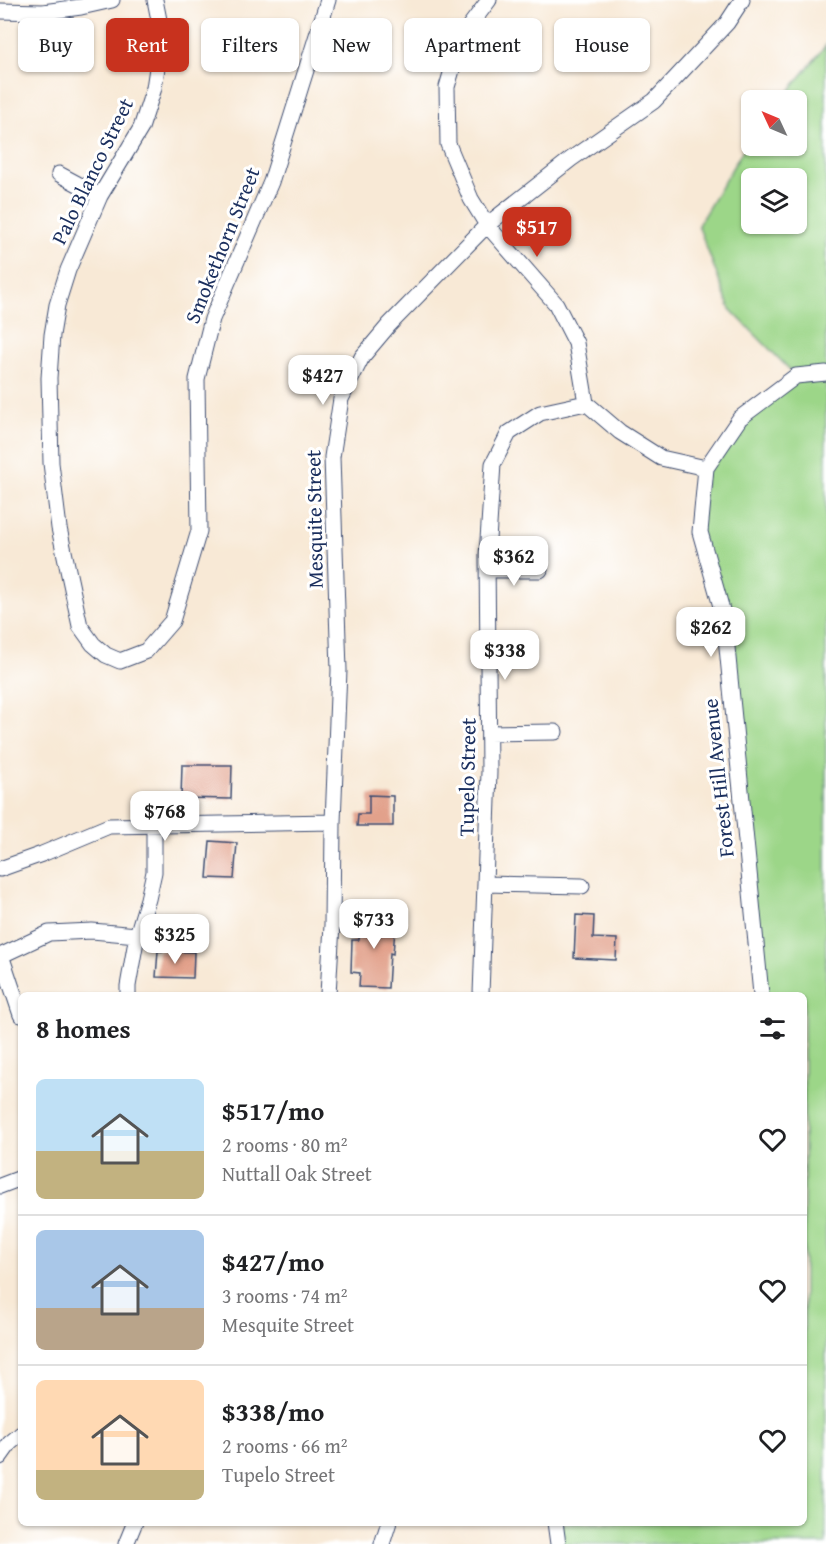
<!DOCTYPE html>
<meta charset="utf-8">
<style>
body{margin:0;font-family:"Gentium Book Plus",serif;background:#f2f2f2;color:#202124;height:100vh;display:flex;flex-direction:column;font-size:22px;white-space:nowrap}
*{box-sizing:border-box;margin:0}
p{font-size:20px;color:#757577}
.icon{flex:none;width:33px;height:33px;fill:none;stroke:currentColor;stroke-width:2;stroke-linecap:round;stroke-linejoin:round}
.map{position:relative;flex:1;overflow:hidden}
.details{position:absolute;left:18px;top:992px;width:789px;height:534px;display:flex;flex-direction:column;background:#fff;border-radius:9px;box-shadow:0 2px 4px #0004}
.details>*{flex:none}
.top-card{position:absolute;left:18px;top:18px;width:790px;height:54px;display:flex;gap:12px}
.needle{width:39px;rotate:314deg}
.fabs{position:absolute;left:741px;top:90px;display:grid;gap:12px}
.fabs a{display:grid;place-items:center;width:66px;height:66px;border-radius:9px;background:#fff;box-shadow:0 2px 4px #0004;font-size:30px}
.price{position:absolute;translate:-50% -51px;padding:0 14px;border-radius:12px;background:#fff;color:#222;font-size:20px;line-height:39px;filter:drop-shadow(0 2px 3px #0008)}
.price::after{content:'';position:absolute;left:50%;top:36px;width:18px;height:14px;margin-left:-9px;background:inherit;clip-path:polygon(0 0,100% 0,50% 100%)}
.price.current{background:#c8321e;color:#fff}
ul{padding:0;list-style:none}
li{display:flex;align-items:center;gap:18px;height:150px;padding:0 18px}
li+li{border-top:2px solid #e0e0e0}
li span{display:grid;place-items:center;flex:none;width:168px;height:120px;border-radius:9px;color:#555}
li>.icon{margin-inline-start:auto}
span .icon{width:72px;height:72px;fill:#fffc;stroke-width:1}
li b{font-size:26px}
h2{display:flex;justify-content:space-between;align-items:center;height:72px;padding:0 18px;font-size:26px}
.pill{padding:0 21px;border-radius:9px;background:#fff;box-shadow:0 2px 4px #0004;font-size:21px;line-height:54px}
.pill.current{background:#c8321e;color:#fff}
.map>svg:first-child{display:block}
.green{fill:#9cd688;stroke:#5c8273;stroke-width:1.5;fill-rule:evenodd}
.building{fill:#e2a18b}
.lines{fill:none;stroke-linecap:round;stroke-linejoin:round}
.minor-casing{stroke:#3c4b70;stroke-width:17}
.minor{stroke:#fff;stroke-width:15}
.labels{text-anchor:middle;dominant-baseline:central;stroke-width:6;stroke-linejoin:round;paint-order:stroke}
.street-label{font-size:21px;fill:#1b2f5e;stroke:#fff}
</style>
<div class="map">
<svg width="826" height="1544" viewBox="0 0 826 1544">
<rect width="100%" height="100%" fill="#fff"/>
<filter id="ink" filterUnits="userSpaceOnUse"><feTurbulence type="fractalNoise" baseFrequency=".0167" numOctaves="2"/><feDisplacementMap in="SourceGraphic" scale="12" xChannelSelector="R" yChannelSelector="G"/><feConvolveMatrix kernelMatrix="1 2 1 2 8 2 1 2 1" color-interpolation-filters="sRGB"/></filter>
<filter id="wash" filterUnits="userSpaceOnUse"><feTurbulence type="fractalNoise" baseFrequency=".008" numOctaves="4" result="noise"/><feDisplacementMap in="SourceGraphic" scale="24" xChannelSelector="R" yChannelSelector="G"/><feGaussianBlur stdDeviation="1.35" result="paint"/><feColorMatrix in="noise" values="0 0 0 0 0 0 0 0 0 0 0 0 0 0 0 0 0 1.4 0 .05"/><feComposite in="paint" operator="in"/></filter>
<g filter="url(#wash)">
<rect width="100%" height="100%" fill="#f8e9d6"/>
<path class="green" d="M826,45V1544H558L555,1523L804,1522V994H761L724,617L700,532L706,468L740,418L796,376L730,309L698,225L740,155L751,140L752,146H796V100H782ZM752,178H796V224H752Z"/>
<g id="blocks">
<path class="building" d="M182,765H232L231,799L181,798Z
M369,795L393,796V826H357L358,814H369Z
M210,841L237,843L234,879L207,878Z
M361,914L396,916L393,954L390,953L388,988L359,987L360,973L351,972L352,940H359Z
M576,915L594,916L593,938L617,939L616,960L574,958Z
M158,951L194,952L193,978L156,977Z"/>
</g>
</g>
<g filter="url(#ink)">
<use href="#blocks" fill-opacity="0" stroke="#3c4b70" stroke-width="1.5"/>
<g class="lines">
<defs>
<path id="minor" d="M155,0L159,20L160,48L154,88L141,128L100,196L68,270L57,305L52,335L49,378L51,463L59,528L80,626L93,644L106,655L120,661L146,651L172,621L199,531L197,379L212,319L271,182L328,0
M489,0L462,36L447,87L448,144L471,199L487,225L556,304L576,343L586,403L620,432L661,458L706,468
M0,11L43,12L81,7L112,0
M59,174L100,196
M488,570H540
M489,733L555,732
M0,869L42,854L109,826L333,822
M485,884L582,886
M1,955L21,1015
M0,956L49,933L92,931L137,935
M128,994V986L137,935L148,899L154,872V826
M328,994L332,925L333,822L339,670L332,457L341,399L362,357L389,325L487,225L571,159L654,101L727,23L742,0
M481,994L489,772L487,555L493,464L509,433L540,413L586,403
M761,994L724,617L700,532L706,468L740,418L796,376L826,373
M0,1186L21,1178
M0,1457L10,1443L21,1434
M555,1522L558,1544
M126,1544L135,1522
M382,1544L389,1522"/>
</defs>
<use href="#minor" class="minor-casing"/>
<use href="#minor" class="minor"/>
</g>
</g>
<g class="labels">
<g class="street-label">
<text transform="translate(92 171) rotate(-64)">Palo Blanco Street</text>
<text transform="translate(222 245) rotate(-68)">Smokethorn Street</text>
<text transform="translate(314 519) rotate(-91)">Mesquite Street</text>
<text transform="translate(467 777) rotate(-89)">Tupelo Street</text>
<text transform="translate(718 778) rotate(-96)">Forest Hill Avenue</text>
</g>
</g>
</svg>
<div class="fabs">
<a><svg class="needle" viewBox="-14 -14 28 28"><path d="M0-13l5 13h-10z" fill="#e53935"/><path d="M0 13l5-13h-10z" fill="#757577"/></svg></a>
<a><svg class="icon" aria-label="layers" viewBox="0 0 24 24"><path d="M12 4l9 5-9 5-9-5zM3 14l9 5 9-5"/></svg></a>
</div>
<b class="price current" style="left:537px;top:258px">$517</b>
<b class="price" style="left:323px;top:406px">$427</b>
<b class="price" style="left:514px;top:587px">$362</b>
<b class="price" style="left:711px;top:658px">$262</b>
<b class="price" style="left:505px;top:681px">$338</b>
<b class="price" style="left:165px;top:842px">$768</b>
<b class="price" style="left:374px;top:950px">$733</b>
<b class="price" style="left:175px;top:965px">$325</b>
<div class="top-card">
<a class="pill">Buy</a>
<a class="pill current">Rent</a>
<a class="pill">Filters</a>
<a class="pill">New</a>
<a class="pill">Apartment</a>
<a class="pill">House</a>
</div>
<section class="details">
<h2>8 homes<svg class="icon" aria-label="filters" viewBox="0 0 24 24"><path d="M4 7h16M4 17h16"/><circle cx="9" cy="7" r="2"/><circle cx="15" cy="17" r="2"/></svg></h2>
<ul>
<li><span style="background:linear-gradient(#bfe0f5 60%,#c2b280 0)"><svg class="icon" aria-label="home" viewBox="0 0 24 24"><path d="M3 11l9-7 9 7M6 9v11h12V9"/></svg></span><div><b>$517/mo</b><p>2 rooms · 80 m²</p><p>Nuttall Oak Street</p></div><svg class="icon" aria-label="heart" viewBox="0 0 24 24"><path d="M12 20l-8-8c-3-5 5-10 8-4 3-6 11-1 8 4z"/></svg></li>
<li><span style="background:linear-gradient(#a9c7e8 65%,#b9a48a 0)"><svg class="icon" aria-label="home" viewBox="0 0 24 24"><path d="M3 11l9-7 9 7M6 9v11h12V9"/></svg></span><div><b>$427/mo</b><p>3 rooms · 74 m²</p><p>Mesquite Street</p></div><svg class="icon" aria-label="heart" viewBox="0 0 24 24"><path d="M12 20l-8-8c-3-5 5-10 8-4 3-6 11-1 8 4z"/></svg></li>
<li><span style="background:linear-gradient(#ffd9b3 75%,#c2b280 0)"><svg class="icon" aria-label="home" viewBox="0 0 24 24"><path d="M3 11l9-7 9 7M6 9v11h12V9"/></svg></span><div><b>$338/mo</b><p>2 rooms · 66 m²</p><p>Tupelo Street</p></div><svg class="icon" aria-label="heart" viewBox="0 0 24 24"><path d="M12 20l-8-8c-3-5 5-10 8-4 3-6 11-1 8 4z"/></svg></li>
</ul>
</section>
</div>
